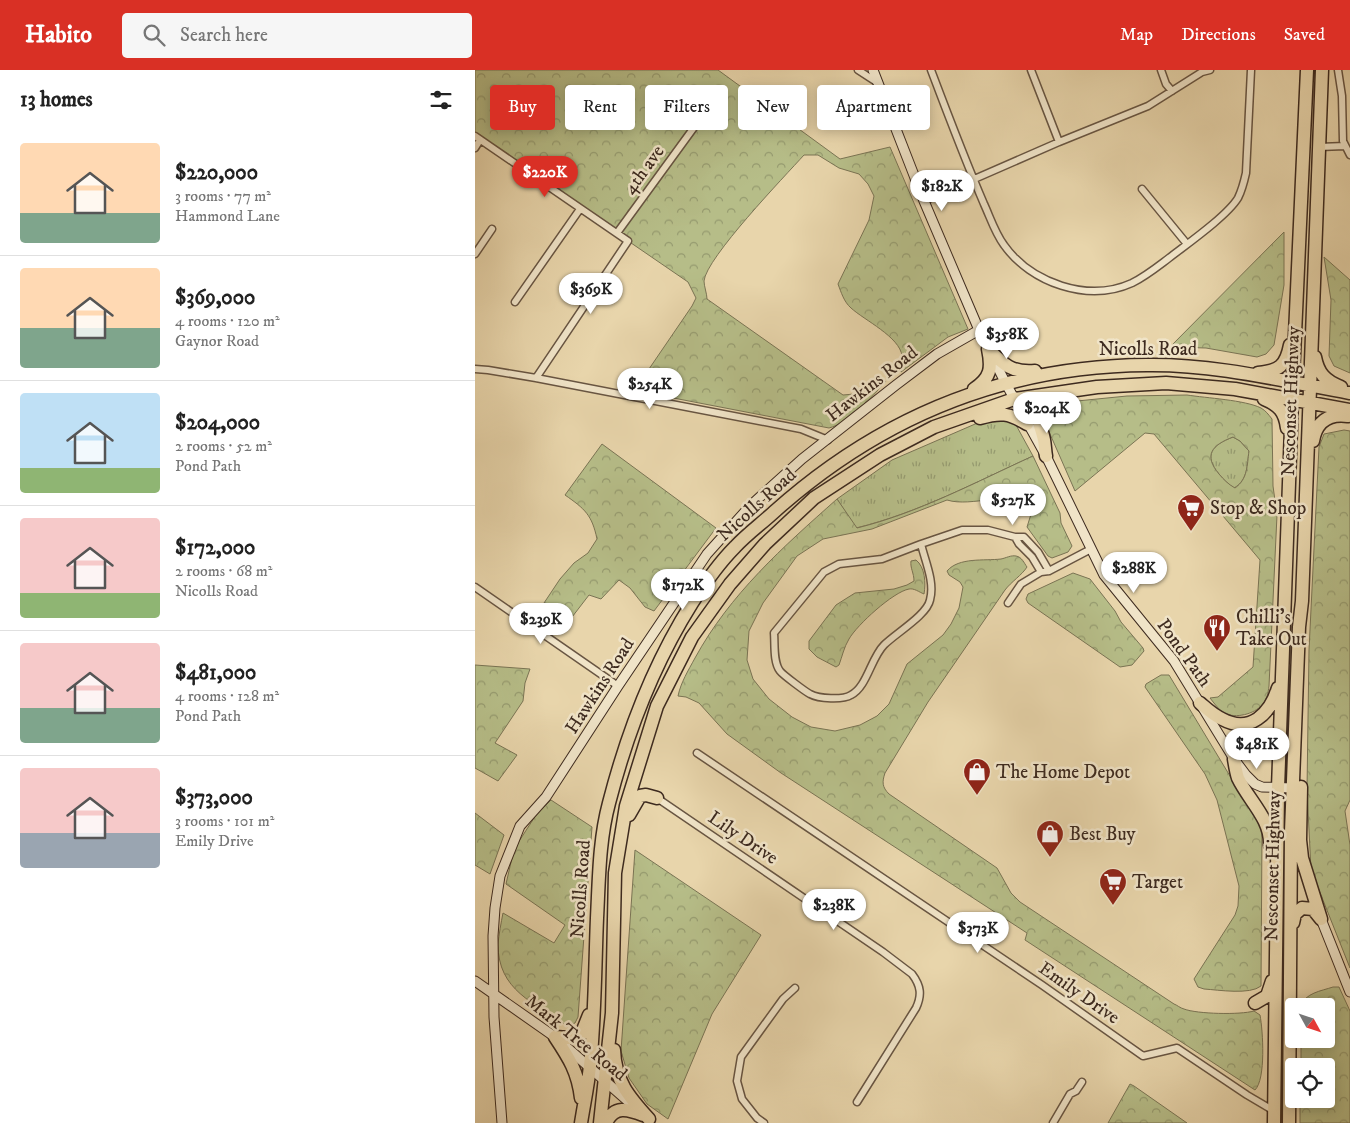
<!DOCTYPE html>
<meta charset="utf-8">
<style>
body{margin:0;font-family:"IM FELL DW Pica",serif;background:#f6f6f6;color:#222;height:100vh;display:flex;flex-direction:column;font-size:19px;white-space:nowrap}
*{box-sizing:border-box;margin:0}
p{font-size:16px;color:#767676}
.icon{flex:none;width:28px;height:28px;fill:none;stroke:currentColor;stroke-width:2;stroke-linecap:round;stroke-linejoin:round}
.map{position:relative;flex:1;overflow:hidden}
.drawer{display:flex;flex-direction:column;background:#fff;width:475px}
.drawer>*{flex:none}
.top-card{position:absolute;left:15px;top:15px;width:475px;height:45px;display:flex;gap:10px}
.needle{width:32px;rotate:130deg}
.tools{position:absolute;left:810px;top:928px;display:grid;gap:10px}
.tools a{display:grid;place-items:center;width:50px;height:50px;border-radius:5px;background:#fff;box-shadow:0 2px 12px #0003;font-size:25px}
.price{position:absolute;translate:-50% -42px;padding:0 11px;border-radius:18px;background:#fff;color:#222;font-size:16px;line-height:32px;filter:drop-shadow(0 1px 2px #0008)}
.price::after{content:'';position:absolute;left:50%;top:30px;width:15px;height:11px;margin-left:-8px;background:inherit;clip-path:polygon(0 0,100% 0,50% 100%)}
.price.current{background:#d93025;color:#fff}
ul{padding:0;list-style:none}
li{display:flex;align-items:center;gap:15px;height:125px;padding:0 20px}
li+li{border-top:1px solid #e0e0e0}
li span{display:grid;place-items:center;flex:none;width:140px;height:100px;border-radius:5px;color:#555}
li>.icon{margin-inline-start:auto}
span .icon{width:60px;height:60px;fill:#fffc;stroke-width:1}
li b{font-size:21px}
h2{display:flex;justify-content:space-between;align-items:center;height:60px;padding:0 20px;font-size:21px}
.chip{padding:0 18px;border-radius:5px;background:#fff;box-shadow:0 2px 12px #0003;font-size:18px;line-height:45px}
.chip.current{background:#d93025;color:#fff}
header{display:flex;align-items:center;gap:30px;box-sizing:border-box;height:70px;padding:0 25px;background:#d93025;color:#fff}
header strong{font-size:24px}
nav{display:flex;gap:28px;margin-inline-start:auto;font-size:18px}
.search{width:350px;height:45px;background:#f6f6f6;display:flex;align-items:center;gap:12px;box-sizing:border-box;padding:0 18px;border-radius:5px;color:#767676;font-size:19px}
main{display:flex;flex:1;min-height:0}
.map>svg:first-child{display:block}
.grass{fill:url(#grass-tufts);stroke:#7a7454}
.forest{fill:url(#forest-crowns);stroke:#7a7454;fill-rule:evenodd}
.lines{fill:none;stroke-linecap:round;stroke-linejoin:round}
.street-casing{stroke:#685542;stroke-width:9}
.secondary-casing{stroke:#3d2a1f;stroke-width:11}
.highway-casing{stroke:#3d2a1f;stroke-width:15}
.street{stroke:#f0e4c8;stroke-width:6}
.secondary{stroke:#f0e4c8;stroke-width:9}
.highway{stroke:#e8d5ab;stroke-width:12}
.labels{text-anchor:middle;dominant-baseline:central;stroke-width:5;stroke-linejoin:round;paint-order:stroke}
.street-label{font-size:19px;fill:#3d2a1f;stroke:#f0e4c8}
.poi-label{font-size:19px;fill:#3d2a1f;stroke:#f0e4c8;text-anchor:start}
</style>
<header>
<strong>Habito</strong>
<div class="search"><svg class="icon" aria-label="search" viewBox="0 0 24 24"><circle cx="10" cy="10" r="6"/><path d="M15 15l6 6"/></svg>Search here</div>
<nav><a>Map</a><a>Directions</a><a>Saved</a></nav>
</header>
<main>
<section class="drawer">
<h2>13 homes<svg class="icon" aria-label="filters" viewBox="0 0 24 24"><path d="M4 7h16M4 17h16"/><circle cx="9" cy="7" r="2"/><circle cx="15" cy="17" r="2"/></svg></h2>
<ul>
<li><span style="background:linear-gradient(#ffd9b3 70%,#7fa58c 0)"><svg class="icon" aria-label="home" viewBox="0 0 24 24"><path d="M3 11l9-7 9 7M6 9v11h12V9"/></svg></span><div><b>$220,000</b><p>3 rooms · 77 m²</p><p>Hammond Lane</p></div></li>
<li><span style="background:linear-gradient(#ffd9b3 60%,#7fa58c 0)"><svg class="icon" aria-label="home" viewBox="0 0 24 24"><path d="M3 11l9-7 9 7M6 9v11h12V9"/></svg></span><div><b>$369,000</b><p>4 rooms · 120 m²</p><p>Gaynor Road</p></div></li>
<li><span style="background:linear-gradient(#bfe0f5 75%,#8fb573 0)"><svg class="icon" aria-label="home" viewBox="0 0 24 24"><path d="M3 11l9-7 9 7M6 9v11h12V9"/></svg></span><div><b>$204,000</b><p>2 rooms · 52 m²</p><p>Pond Path</p></div></li>
<li><span style="background:linear-gradient(#f6c9c9 75%,#8fb573 0)"><svg class="icon" aria-label="home" viewBox="0 0 24 24"><path d="M3 11l9-7 9 7M6 9v11h12V9"/></svg></span><div><b>$172,000</b><p>2 rooms · 68 m²</p><p>Nicolls Road</p></div></li>
<li><span style="background:linear-gradient(#f6c9c9 65%,#7fa58c 0)"><svg class="icon" aria-label="home" viewBox="0 0 24 24"><path d="M3 11l9-7 9 7M6 9v11h12V9"/></svg></span><div><b>$481,000</b><p>4 rooms · 128 m²</p><p>Pond Path</p></div></li>
<li><span style="background:linear-gradient(#f6c9c9 65%,#9aa5b1 0)"><svg class="icon" aria-label="home" viewBox="0 0 24 24"><path d="M3 11l9-7 9 7M6 9v11h12V9"/></svg></span><div><b>$373,000</b><p>3 rooms · 101 m²</p><p>Emily Drive</p></div></li>
</ul>
</section>
<div class="map">
<svg width="875" height="1053" viewBox="0 0 875 1053">
<defs>
<pattern id="grass-tufts" width="24" height="20" patternUnits="userSpaceOnUse" patternTransform="scale(1.25)"><rect width="24" height="20" fill="#b6bd88"/><path d="M3 7l-1-3M5 7V3M7 7l1-3M15 17l-1-3M17 17v-4M19 17l1-3" fill="none" stroke="#959a6f"/></pattern>
<pattern id="forest-crowns" width="20" height="18" patternUnits="userSpaceOnUse" patternTransform="scale(1.25)"><rect width="20" height="18" fill="#b6bd88"/><path d="M2 6a3 3 0 1 1 6 0M12 15a3 3 0 1 1 6 0" fill="none" stroke="#959a6f"/></pattern>
</defs>
<rect width="100%" height="100%" fill="#e8d5ab"/>
<filter id="stains"><feTurbulence type="fractalNoise" baseFrequency=".004" numOctaves="4"/><feColorMatrix values="0 0 0 0 .2 0 0 0 0 .09 0 0 0 0 .02 0 0 0 .5 -.17"/></filter>
<radialGradient id="worn" r=".72"><stop offset=".6" stop-color="#630" stop-opacity="0"/><stop offset="1" stop-color="#630" stop-opacity=".3"/></radialGradient>
<path class="grass" d="M514,348L536,351L541,355L558,386C501,412 443,443 381,458L362,429L417,390Z
M758,367L765,371L774,381C772,395 773,410 759,418C753,414 749,410 744,404C728,385 737,375 758,367Z"/>
<path class="forest" d="M0,0H243L365,89L415,77L493,259L473,267L426,302C426,297 428,291 427,286C425,267 389,250 376,238C369,232 366,222 363,214L394,150L399,126L393,114L384,104L364,98L343,85H329C310,106 231,188 229,211C229,216 232,224 232,229L368,325C385,324 397,320 411,311C397,327 374,353 354,358L162,321L161,318L217,236L221,228L213,212L0,66Z
M809,162V215L799,275L791,284L782,287L731,278L695,277Z
M849,187L875,210V303L859,296L854,286L856,230Z
M712,325C731,328 770,330 786,338C791,341 793,344 797,349L798,416L802,445L794,616C793,623 792,630 787,635C779,644 761,649 749,643C744,640 739,633 735,628L743,627L778,597L785,490L679,364L670,363L600,421L568,348C569,339 573,336 582,333L652,326ZM758,367L765,371L774,381C772,395 773,409 760,418C753,414 749,410 744,404C728,385 737,375 758,367Z
M869,360L875,361V730L870,741L875,775V898L836,800L832,720L834,580L844,377L849,364Z
M127,374L241,458L179,541L170,537L155,518L144,510L126,529L114,525L84,564L59,548L85,509L99,493L113,483L122,469C117,445 110,439 90,425Z
M558,386L585,443L586,453L597,476L593,482L577,488L573,486L552,457L557,441C532,418 498,438 472,430L397,459L348,469L322,486L288,533L274,561L272,590L278,609L294,629L317,647L336,657L360,661L385,655L402,646L414,634L432,594L468,565L476,554L484,538L488,517L485,512L474,505L472,501C484,487 509,491 526,489C531,488 536,485 541,486C547,487 549,493 552,497C547,505 536,512 530,520L453,632L410,703C407,712 407,717 414,724L522,798L536,823L545,832L699,934C702,935 705,938 709,939C722,944 765,945 779,941L785,945C788,961 791,1009 780,1020L550,870L552,863L306,703L252,664L224,633L211,627L203,626C206,612 213,601 220,588C255,524 308,477 362,429L382,458C443,443 501,412 558,386Z
M441,490C450,497 451,513 449,524C444,522 439,518 434,519C418,522 382,555 374,569C369,577 367,587 364,595L361,597L342,587L334,579V571L361,535L372,528L380,523L419,519L432,515L439,511C439,503 435,498 436,491Z
M598,503L615,509L640,541L646,552L668,578L669,581L657,595L645,597L553,533L551,529L553,524Z
M0,595L55,599L50,613L48,631L20,673L42,685L23,711L0,698Z
M686,605H694L787,759L786,916C775,925 744,920 729,919L723,917L719,909L760,845L763,836L764,816L742,730L730,704L670,617L671,614Z
M779,660L789,669V676L785,683C770,686 766,682 761,669L767,662Z
M76,730L117,757L103,947L100,953L92,956C59,932 23,921 23,874C24,864 26,853 28,843L79,873L90,855L31,814L39,779L61,745Z
M0,743L29,765L15,804L0,795Z
M160,780L286,865L237,944L193,1049L172,1034L154,1008L146,981Z
M858,917H864L875,941V1053H825V1029H851V996H826V969H851V936H826C830,923 846,921 858,917Z
M655,1014L659,1016L712,1053H633Z"/>
<g class="lines">
<defs>
<path id="street" d="M383,0L403,13
M456,0C473,45 490,90 509,134C515,147 520,163 529,175C556,213 613,233 657,213C671,206 682,197 694,188C712,174 752,146 763,128C767,120 769,112 771,103L776,0
M556,0L584,72
M686,0L691,14L697,21
M863,0L867,26L868,71L875,85
M0,66L153,171L61,308
M844,77L870,76
M0,78L5,70
M667,119L712,174
M449,131L584,72L673,36L727,2L735,0
M142,163L239,30
M0,184L17,159
M40,232L105,139
M0,299L13,300L61,308L326,359L353,370
M446,474C450,491 460,512 455,530C452,545 421,563 409,575C396,588 392,617 376,625C368,630 344,629 335,624C331,622 308,605 305,601C298,592 300,574 299,563L349,502L364,494L407,489Z
M446,474L487,460H513L540,467
M566,502L557,487L544,474L540,467H549L563,482L574,501
M0,517L143,616
M533,533L546,514L566,502L574,501L616,479
M222,683L567,915L668,986L702,978L772,1025L799,1041
M182,728L408,882L437,904C446,916 447,925 441,938L382,1032
M289,1053L282,1048L267,1029L262,1011L266,987L308,929L320,918
M578,1053L595,1024L601,1021L607,1012"/>
<path id="secondary" d="M398,0L449,131L504,260L530,312L571,386L629,505L699,591L759,689L771,705L780,714L787,717L818,718
M846,849L875,922
M0,911L80,967L154,1032
M27,1053L19,947L18,866L20,838L25,806L45,756L71,727L143,616L232,484L276,435L327,389L421,315L462,284L504,260"/>
<path id="highway" d="M513,279C529,295 537,303 560,301
M840,287C843,303 850,311 866,317
M783,303C804,301 811,296 815,275
M499,319C516,308 517,298 513,279
M789,329C804,335 810,342 812,358
M505,348C526,342 534,343 552,354
M838,371C841,352 853,343 873,346
M571,386C570,381 570,375 569,370C565,350 552,335 577,326
M725,633C732,639 738,645 747,649C775,664 795,644 803,618
M759,689C760,695 761,702 763,708C774,731 796,749 795,775
M826,717L825,770L827,788L846,849
M154,745L165,726L171,725L182,728
M818,853L820,844L827,838L838,839L846,849
M780,933L792,926L797,911
M80,967C94,988 103,1002 106,1028
M80,967L95,968L106,965L114,945
M139,980C140,1011 154,1027 174,1049
M106,1053C109,1034 113,1015 115,996C120,947 120,897 122,848C124,810 124,770 134,733C152,663 178,595 217,533C228,516 246,491 260,477C272,464 286,454 299,442C405,347 528,296 672,295C740,294 808,311 875,323
M125,1053L137,943L140,803L151,736L182,636L217,567L255,514L290,474L339,428L405,385L459,357L539,329L622,317L691,313L760,319L875,340
M131,1053C139,1035 153,1039 168,1045
M799,1053L803,718L817,330L832,0
M814,1053L816,762L824,557L827,531L847,0"/>
</defs>
<use href="#street" class="street-casing"/>
<use href="#secondary" class="secondary-casing"/>
<use href="#highway" class="highway-casing"/>
<use href="#street" class="street"/>
<use href="#secondary" class="secondary"/>
<use href="#highway" class="highway"/>
</g>
<defs>
<symbol id="supermarket-pin" viewBox="-11 -11 22 30"><path d="M0 17L-7.5 6A9.5 9.5 0 1 1 7.5 6Z" fill="#8f2418" stroke="#f0e4c8"/><path d="M-6-5.5h2.5l.6 2H6L4.5 2H-2.5L-4.4-4H-6ZM-1.5 3.2a1.3 1.3 0 1 0 .1 0ZM3 3.2a1.3 1.3 0 1 0 .1 0Z" fill="#fff"/></symbol>
<symbol id="restaurant-pin" viewBox="-11 -11 22 30"><path d="M0 17L-7.5 6A9.5 9.5 0 1 1 7.5 6Z" fill="#8f2418" stroke="#f0e4c8"/><path d="M-5-6h1v4h1v-4h1v4h1v-4h1v5L-1.5 .5V6h-2V.5L-5-1ZM5-6V6H3V1.5H1.5Q1.5-4 5-6Z" fill="#fff"/></symbol>
<symbol id="shop-pin" viewBox="-11 -11 22 30"><path d="M0 17L-7.5 6A9.5 9.5 0 1 1 7.5 6Z" fill="#8f2418" stroke="#f0e4c8"/><path d="M-5-2.5h2.3a2.7 3.5 0 0 1 5.4 0H5L5.5 6h-11ZM-1.5-2.5h3a1.5 2.3 0 0 0-3 0Z" fill="#fff"/></symbol>
</defs>
<g fill-rule="evenodd">
<use href="#supermarket-pin" x="700" y="422" width="32" height="43"/>
<use href="#restaurant-pin" x="726" y="542" width="32" height="43"/>
<use href="#shop-pin" x="486" y="686" width="32" height="43"/>
<use href="#shop-pin" x="559" y="748" width="32" height="43"/>
<use href="#supermarket-pin" x="622" y="796" width="32" height="43"/>
</g>
<g class="labels">
<g class="street-label">
<text transform="translate(169 100) rotate(-54)">4th ave</text>
<text x="673" y="279">Nicolls Road</text>
<text transform="translate(397 314) rotate(-38)">Hawkins Road</text>
<text transform="translate(816 331) rotate(-88)">Nesconset Highway</text>
<text transform="translate(282 435) rotate(-42)">Nicolls Road</text>
<text transform="translate(709 583) rotate(54)">Pond Path</text>
<text transform="translate(125 616) rotate(-57)">Hawkins Road</text>
<text transform="translate(268 768) rotate(34)">Lily Drive</text>
<text transform="translate(798 796) rotate(-89)">Nesconset Highway</text>
<text transform="translate(106 819) rotate(-86)">Nicolls Road</text>
<text transform="translate(604 923) rotate(35)">Emily Drive</text>
<text transform="translate(101 968) rotate(39)">Mark Tree Road</text>
</g>
<g class="poi-label">
<text x="735" y="438">Stop &amp; Shop</text>
<text x="761" y="547">Chilli's<tspan x="761" dy="22">Take Out</tspan></text>
<text x="521" y="702">The Home Depot</text>
<text x="594" y="764">Best Buy</text>
<text x="657" y="812">Target</text>
</g>
</g>
<rect width="100%" height="100%" filter="url(#stains)"/>
<rect width="100%" height="100%" fill="url(#worn)"/>
</svg>
<div class="tools">
<a><svg class="needle" viewBox="-14 -14 28 28"><path d="M0-13l5 13h-10z" fill="#e53935"/><path d="M0 13l5-13h-10z" fill="#767676"/></svg></a>
<a><svg class="icon" aria-label="locate" viewBox="0 0 24 24"><circle cx="12" cy="12" r="6"/><path d="M12 2v4M12 18v4M2 12h4M18 12h4"/></svg></a>
</div>
<b class="price current" style="left:70px;top:128px">$220K</b>
<b class="price" style="left:467px;top:142px">$182K</b>
<b class="price" style="left:116px;top:245px">$369K</b>
<b class="price" style="left:532px;top:290px">$358K</b>
<b class="price" style="left:175px;top:340px">$254K</b>
<b class="price" style="left:572px;top:364px">$204K</b>
<b class="price" style="left:538px;top:456px">$527K</b>
<b class="price" style="left:659px;top:524px">$288K</b>
<b class="price" style="left:208px;top:541px">$172K</b>
<b class="price" style="left:66px;top:575px">$239K</b>
<b class="price" style="left:782px;top:700px">$481K</b>
<b class="price" style="left:359px;top:861px">$238K</b>
<b class="price" style="left:503px;top:884px">$373K</b>
<div class="top-card">
<a class="chip current">Buy</a>
<a class="chip">Rent</a>
<a class="chip">Filters</a>
<a class="chip">New</a>
<a class="chip">Apartment</a>
</div>
</div>
</main>
